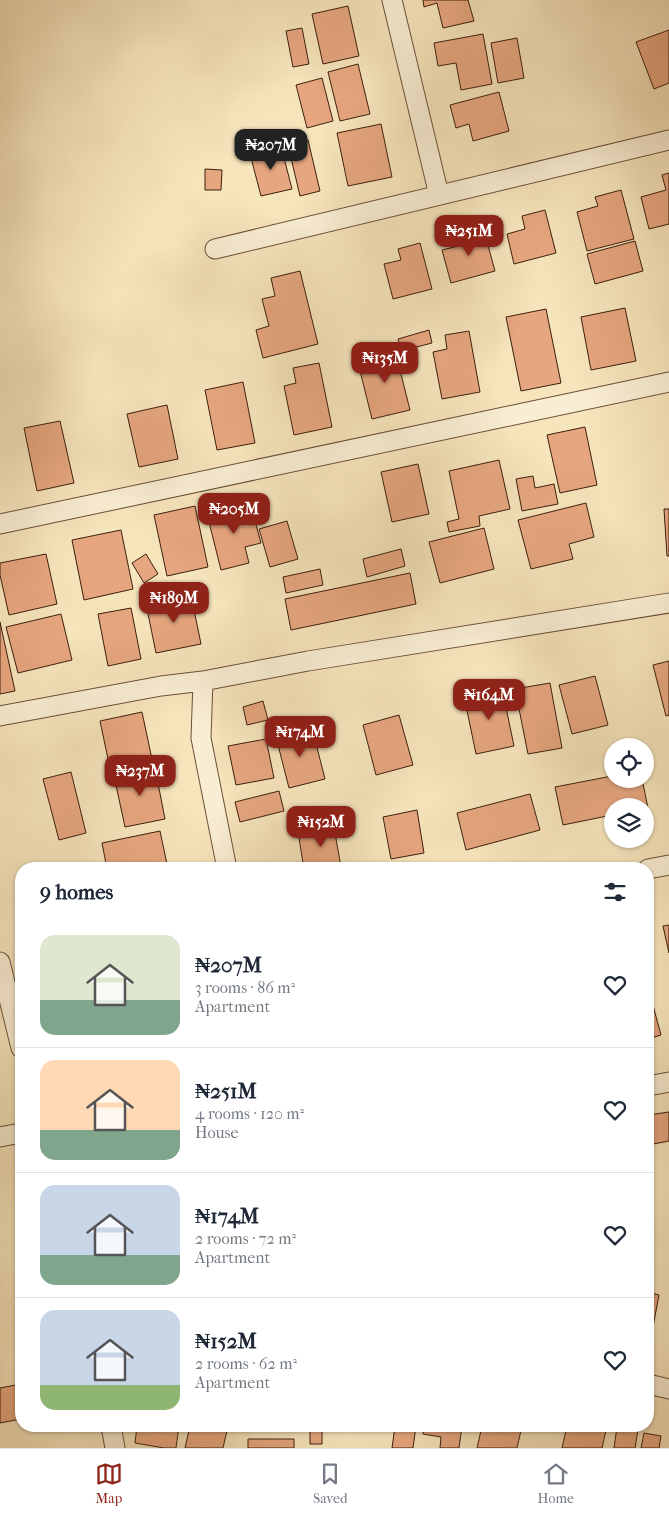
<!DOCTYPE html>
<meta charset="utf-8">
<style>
body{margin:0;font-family:"IM FELL French Canon",serif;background:#f2f2f3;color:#1f2937;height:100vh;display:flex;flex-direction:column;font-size:19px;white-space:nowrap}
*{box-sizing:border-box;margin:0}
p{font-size:16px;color:#747a83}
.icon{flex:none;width:28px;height:28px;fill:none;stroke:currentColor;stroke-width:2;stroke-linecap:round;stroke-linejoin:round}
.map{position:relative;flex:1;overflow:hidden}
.side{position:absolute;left:15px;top:862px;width:639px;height:570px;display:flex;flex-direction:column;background:#fff;border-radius:20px;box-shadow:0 1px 4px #0004}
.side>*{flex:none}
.controls{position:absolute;left:604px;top:738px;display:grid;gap:10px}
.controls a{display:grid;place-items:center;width:50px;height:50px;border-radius:50%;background:#fff;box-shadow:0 1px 4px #0004;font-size:25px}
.price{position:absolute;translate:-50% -42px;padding:0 11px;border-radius:10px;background:#8f2418;color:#fff;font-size:16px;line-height:32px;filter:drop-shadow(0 1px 2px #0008)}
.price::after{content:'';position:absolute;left:50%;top:30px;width:15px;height:11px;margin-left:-8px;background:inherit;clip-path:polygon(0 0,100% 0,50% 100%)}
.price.on{background:#222;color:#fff}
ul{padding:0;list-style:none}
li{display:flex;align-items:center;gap:15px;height:125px;padding:0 25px}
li+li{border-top:1px solid #e0e1e3}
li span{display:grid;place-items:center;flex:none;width:140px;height:100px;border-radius:15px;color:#555}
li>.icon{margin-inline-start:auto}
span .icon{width:60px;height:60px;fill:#fffc;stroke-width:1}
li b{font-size:21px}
h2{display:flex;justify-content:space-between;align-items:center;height:60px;padding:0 25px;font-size:21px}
.dock{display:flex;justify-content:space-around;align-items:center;height:70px;border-top:1px solid #e0e1e3;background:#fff;font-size:14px;color:#747a83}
.dock a{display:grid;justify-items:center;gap:2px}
.dock .on{color:#8f2418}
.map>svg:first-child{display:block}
.building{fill:#e6a67f;stroke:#3c1f0e}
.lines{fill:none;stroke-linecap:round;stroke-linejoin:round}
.minor-casing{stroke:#6a5039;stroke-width:21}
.minor{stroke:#f9edd3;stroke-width:19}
</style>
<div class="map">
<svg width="669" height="1448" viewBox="0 0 669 1448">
<rect width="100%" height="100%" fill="#f6e4bb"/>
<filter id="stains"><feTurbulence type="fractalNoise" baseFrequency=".004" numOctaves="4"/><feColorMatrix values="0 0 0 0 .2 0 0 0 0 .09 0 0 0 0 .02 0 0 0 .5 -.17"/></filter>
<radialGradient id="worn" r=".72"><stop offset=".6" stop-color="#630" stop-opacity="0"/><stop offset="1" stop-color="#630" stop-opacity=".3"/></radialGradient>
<path class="building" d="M423,0H468L474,21L443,28L437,3L424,7Z
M348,6L359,56L323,64L312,14Z
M302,28L309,64L293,67L286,31Z
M669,30V83L654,89L636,42Z
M483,34L492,84L461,90L456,63L438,66L434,43Z
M517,38L524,78L498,83L491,43Z
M358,64L370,114L340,121L328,72Z
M322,78L333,121L307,128L296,85Z
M499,92L509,131L473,141L469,124L456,128L450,105Z
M381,124L392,177L348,186L337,133Z
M308,140L320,191L300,196L288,145Z
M281,146L292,189L261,196L250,154Z
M205,169L222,170L221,190H205Z
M669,173V224L649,229L641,197L666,190L662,175Z
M621,190L634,239L587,251L577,212L598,206L595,197Z
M545,210L556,253L514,264L507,234L525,229L522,216Z
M483,227L495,271L451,283L442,250L462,245L460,233Z
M635,241L643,271L595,284L587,254Z
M420,243L432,289L393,299L384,264L401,260L398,249Z
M300,271L318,344L263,358L256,330L269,326L262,299L275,296L271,278Z
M625,308L636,361L591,370L581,317Z
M546,309L561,383L521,391L506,317Z
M429,330L432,343L401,351L398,339Z
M469,331L480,392L442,399L433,352L447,349L445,335Z
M394,346L410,410L372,419L360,371L373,368L369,352Z
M319,363L332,427L294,435L284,386L296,383L293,368Z
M243,382L255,443L217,450L205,390Z
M167,405L178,459L139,467L127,414Z
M60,421L74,483L37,491L24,428Z
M585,427L597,485L560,493L547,435Z
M499,460L510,509L479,516L480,526L449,532L447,522L459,519L449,471Z
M418,464L429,514L392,522L381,472Z
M533,476L535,488L554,484L558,504L522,511L516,479Z
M250,503L261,543L245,547L249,563L221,570L207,514Z
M586,503L594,537L569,544L573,559L531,569L518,520Z
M195,506L208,567L167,576L154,515Z
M664,509H669V556H667Z
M287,521L298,559L270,567L259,529Z
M484,528L494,569L440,583L429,542Z
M121,530L133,589L84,600L72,540Z
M401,549L405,566L367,577L363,559Z
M46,554L57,604L9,615L0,575V563Z
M146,554L158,574L144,583L132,563Z
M320,569L323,585L286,593L283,577Z
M410,573L416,604L291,630L285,599Z
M191,595L201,644L156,653L146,604Z
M131,608L141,659L108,666L98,614Z
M61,614L72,660L18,673L6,627Z
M0,622L15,691L0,694Z
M669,661V715L666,716L653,665Z
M595,676L608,725L572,734L559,685Z
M550,683L562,748L528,754L515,689Z
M502,688L514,746L476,754L464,696Z
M263,701L268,720L247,725L243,707Z
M142,712L153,764L111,773L100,721Z
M399,715L413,765L376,775L363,725Z
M312,728L325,779L289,788L276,737Z
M266,739L274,778L236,785L228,746Z
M155,768L165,819L125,827L114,776Z
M71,772L86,833L59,840L43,779Z
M612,776V779H642L648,808L645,809V806H612V815L563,825L555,787Z
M279,791L284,811L240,822L235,802Z
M530,794L540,830L466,850L457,813Z
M417,810L424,853L391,859L383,817Z
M333,822L341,867L304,869L299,838L313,835L312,827Z
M160,831L168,869H107L102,843Z
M669,925V953L663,926Z
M651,998L661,1035L648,1039V999Z
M669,1112V1141L648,1145V1115Z
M648,1292L659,1295L648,1353Z
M21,1384V1419L0,1423V1388Z
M137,1426H179L176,1448H164L135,1443Z
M190,1426H228L223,1448H185Z
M310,1426H322V1444H310Z
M395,1426H416L413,1448H392Z
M424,1426H462L459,1448H440L441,1437L423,1434Z
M482,1426H522L517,1448H477Z
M567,1426H607L602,1448H562Z
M617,1427L638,1430L635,1448H614Z
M644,1433L661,1436L659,1448H641Z
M248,1439H294V1448H248Z"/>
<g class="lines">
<defs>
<path id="minor" d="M392,0L439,195
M215,249L669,140
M0,524L669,382
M203,681L201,738L227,869
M0,716L161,686L203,681L308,661L669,603
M648,869L669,865
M0,962L21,1048
M648,1086L669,1082
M0,1137L21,1133
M648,1384L669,1389
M111,1426L115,1448"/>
</defs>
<use href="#minor" class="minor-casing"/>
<use href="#minor" class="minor"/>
</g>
<rect width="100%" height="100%" filter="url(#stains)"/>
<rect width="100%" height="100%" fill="url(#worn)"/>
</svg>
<div class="controls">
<a><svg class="icon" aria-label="locate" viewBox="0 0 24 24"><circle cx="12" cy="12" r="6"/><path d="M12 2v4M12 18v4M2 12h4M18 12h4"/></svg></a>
<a><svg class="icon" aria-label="layers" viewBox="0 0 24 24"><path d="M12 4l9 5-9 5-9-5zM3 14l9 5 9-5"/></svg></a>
</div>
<b class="price on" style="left:271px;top:171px">₦207M</b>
<b class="price" style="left:469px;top:257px">₦251M</b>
<b class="price" style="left:385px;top:384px">₦135M</b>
<b class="price" style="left:234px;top:535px">₦205M</b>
<b class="price" style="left:174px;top:624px">₦189M</b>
<b class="price" style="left:489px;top:721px">₦164M</b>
<b class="price" style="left:300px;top:758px">₦174M</b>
<b class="price" style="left:140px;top:797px">₦237M</b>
<b class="price" style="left:321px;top:848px">₦152M</b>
<section class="side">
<h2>9 homes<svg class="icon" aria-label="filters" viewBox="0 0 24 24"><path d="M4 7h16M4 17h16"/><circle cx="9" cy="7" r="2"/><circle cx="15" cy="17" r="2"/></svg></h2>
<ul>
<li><span style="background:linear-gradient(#dfe7d0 65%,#7fa58c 0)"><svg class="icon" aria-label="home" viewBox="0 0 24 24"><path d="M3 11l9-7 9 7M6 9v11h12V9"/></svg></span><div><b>₦207M</b><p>3 rooms · 86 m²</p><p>Apartment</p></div><svg class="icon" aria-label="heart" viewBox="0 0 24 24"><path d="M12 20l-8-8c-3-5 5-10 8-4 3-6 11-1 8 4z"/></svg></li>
<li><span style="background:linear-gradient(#ffd9b3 70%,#7fa58c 0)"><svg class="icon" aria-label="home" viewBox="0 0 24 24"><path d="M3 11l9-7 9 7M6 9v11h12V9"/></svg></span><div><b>₦251M</b><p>4 rooms · 120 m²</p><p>House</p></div><svg class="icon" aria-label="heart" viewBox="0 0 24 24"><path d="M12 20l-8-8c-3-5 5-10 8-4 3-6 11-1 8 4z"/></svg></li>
<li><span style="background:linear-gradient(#c9d6e8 70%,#7fa58c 0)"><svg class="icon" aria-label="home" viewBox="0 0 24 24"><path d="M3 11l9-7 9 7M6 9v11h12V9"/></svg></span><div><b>₦174M</b><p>2 rooms · 72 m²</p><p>Apartment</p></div><svg class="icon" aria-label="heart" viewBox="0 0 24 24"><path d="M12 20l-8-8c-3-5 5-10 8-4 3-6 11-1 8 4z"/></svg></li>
<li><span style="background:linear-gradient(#c9d6e8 75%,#8fb573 0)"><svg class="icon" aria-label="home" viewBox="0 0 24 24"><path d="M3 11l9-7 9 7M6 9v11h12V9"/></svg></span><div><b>₦152M</b><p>2 rooms · 62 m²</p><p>Apartment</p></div><svg class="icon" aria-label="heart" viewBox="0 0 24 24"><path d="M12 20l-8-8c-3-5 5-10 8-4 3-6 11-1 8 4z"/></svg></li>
</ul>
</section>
</div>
<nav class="dock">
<a class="on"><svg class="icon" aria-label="map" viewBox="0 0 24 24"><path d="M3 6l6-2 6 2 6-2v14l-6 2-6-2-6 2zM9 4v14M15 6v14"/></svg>Map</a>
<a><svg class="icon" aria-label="saved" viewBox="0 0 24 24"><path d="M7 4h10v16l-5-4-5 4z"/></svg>Saved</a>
<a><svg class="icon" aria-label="home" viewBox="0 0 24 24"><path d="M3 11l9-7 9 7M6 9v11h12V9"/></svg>Home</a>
</nav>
